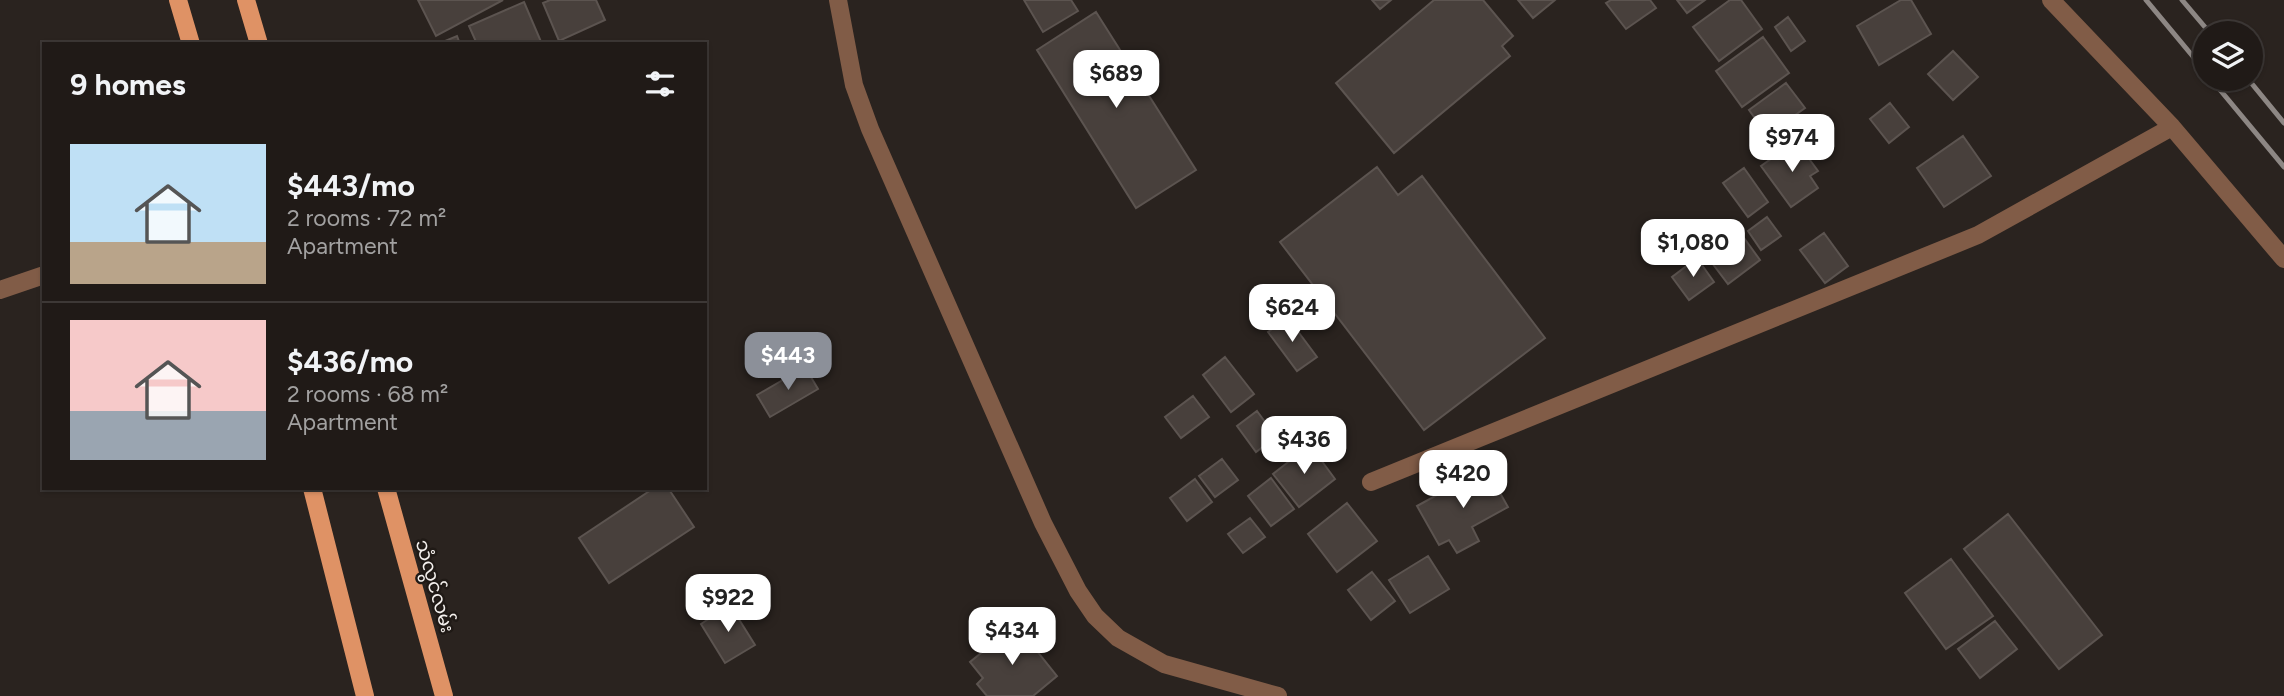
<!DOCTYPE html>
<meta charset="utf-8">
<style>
body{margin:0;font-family:Figtree,"Noto Sans Myanmar",sans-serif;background:#2d2724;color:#f1f3f6;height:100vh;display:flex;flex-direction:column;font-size:26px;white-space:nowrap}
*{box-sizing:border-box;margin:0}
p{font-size:23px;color:#a2a1a1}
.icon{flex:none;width:38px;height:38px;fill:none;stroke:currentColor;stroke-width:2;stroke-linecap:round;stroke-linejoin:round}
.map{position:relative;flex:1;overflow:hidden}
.panel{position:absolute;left:42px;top:42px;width:665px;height:448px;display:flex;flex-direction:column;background:#201a17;border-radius:0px;box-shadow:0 2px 5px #0004,0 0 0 2px #3d3836}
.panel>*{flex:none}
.fabs{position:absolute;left:2193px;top:21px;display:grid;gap:14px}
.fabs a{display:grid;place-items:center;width:70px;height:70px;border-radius:50%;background:#201a17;box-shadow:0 2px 5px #0004,0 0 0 2px #3d3836;font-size:35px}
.price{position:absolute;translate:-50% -60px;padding:0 16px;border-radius:14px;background:#fff;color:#222;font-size:23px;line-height:46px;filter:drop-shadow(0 2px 4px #0008)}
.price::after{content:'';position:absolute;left:50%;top:42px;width:21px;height:16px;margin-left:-10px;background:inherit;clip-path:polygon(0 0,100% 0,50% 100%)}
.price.current{background:#8c9099;color:#fff}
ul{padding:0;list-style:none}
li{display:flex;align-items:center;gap:21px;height:175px;padding:0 28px}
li+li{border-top:2px solid #3d3836}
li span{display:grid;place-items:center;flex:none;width:196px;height:140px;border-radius:0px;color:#555}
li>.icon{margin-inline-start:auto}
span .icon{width:84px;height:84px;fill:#fffc;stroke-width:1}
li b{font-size:30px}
h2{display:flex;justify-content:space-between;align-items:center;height:84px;padding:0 28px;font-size:30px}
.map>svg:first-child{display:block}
.building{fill:#48403c;stroke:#5c5450;stroke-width:2}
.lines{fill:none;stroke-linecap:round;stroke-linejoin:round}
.street{stroke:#815c47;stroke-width:18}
.primary{stroke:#df9265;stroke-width:18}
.rail{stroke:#8d8784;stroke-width:5}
.labels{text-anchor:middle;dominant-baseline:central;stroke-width:5;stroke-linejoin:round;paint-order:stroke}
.street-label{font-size:19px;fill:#f5f1ee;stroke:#201a16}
</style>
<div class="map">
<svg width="2284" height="696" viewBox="0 0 2284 696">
<rect width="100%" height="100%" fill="#2a231f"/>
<path class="building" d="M418,0H503L436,36Z
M550,0H596L605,20L559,41L543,3Z
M1024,0H1071L1078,11L1043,32Z
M1372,0H1391L1380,9Z
M1434,0H1483L1513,36L1502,46L1510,56L1394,153L1336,83Z
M1518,0H1555L1533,18Z
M1611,0H1650L1656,8L1626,29L1606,3Z
M1677,0H1705L1687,13Z
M1730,0H1741L1762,29L1719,61L1693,27Z
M1901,0H1911L1931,34L1879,65L1857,26Z
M524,2L542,44H477L469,26Z
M1096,12L1196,170L1136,208L1037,50Z
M1788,17L1805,41L1791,51L1775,27Z
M457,36L460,44H438Z
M1763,37L1789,73L1742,107L1716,71Z
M1953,51L1978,77L1953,100L1928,74Z
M1786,83L1805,108L1767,135L1749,110Z
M1890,103L1909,127L1889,143L1870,119Z
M1963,136L1991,176L1944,207L1917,168Z
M1796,141L1818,171L1810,176L1818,188L1791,207L1761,166Z
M1377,167L1398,195L1422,176L1545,338L1424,430L1280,242Z
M1744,168L1768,202L1748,217L1723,183Z
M1767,217L1781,236L1761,250L1748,231Z
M1739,231L1760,260L1728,284L1706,255Z
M1824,233L1848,266L1825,283L1800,250Z
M1697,258L1714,282L1689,300L1672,277Z
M1288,318L1317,357L1297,371L1268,332Z
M1225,357L1254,394L1231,412L1203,375Z
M805,367L818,389L770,417L757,395Z
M1193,396L1209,417L1181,438L1165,417Z
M1257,411L1276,437L1256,452L1237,426Z
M1310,445L1335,479L1299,507L1273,474Z
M1222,459L1238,480L1215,497L1199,476Z
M1486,468L1508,507L1472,527L1479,541L1457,553L1449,540L1439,545L1417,506Z
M1271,478L1294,509L1271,526L1248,496Z
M1195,479L1212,502L1187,521L1170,498Z
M654,488H668L694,527L609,583L579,538Z
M1347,503L1377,541L1337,572L1308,534Z
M2008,514L2102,635L2059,669L1964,549Z
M1250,518L1265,537L1243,553L1228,534Z
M1428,556L1449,589L1410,613L1389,580Z
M1951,559L1993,616L1946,649L1905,593Z
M1372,572L1395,601L1371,620L1348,590Z
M730,605L755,645L725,663L701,624Z
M1995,621L2017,649L1980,678L1958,649Z
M1016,625L1057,676L1033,696H987L977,684L983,678L970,662Z"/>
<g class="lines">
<path class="street" d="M838,0L854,85L870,129L1043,523L1078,591L1095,616L1118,638L1164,664L1278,696
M2051,0L2172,127L2284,259
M0,290L44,275
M1371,482L1978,235L2172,127"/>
<path class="primary" d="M178,0L191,44
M246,0L259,44
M312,488L365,696
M386,488L444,696"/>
<path class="rail" d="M2146,0L2205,71
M2182,0L2210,33
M2211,79L2284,167
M2248,79L2284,123"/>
</g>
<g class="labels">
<g class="street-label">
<text transform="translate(435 586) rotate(74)">သံလွင်လမ်း</text>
</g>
</g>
</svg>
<div class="fabs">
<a><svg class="icon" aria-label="layers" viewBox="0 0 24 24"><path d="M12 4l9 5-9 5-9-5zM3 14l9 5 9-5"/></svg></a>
</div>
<b class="price" style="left:1116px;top:110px">$689</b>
<b class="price" style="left:1792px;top:174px">$974</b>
<b class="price" style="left:1693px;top:279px">$1,080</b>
<b class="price" style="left:1292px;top:344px">$624</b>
<b class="price current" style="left:788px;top:392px">$443</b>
<b class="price" style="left:1304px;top:476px">$436</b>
<b class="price" style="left:1463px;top:510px">$420</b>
<b class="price" style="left:728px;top:634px">$922</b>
<b class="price" style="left:1012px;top:667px">$434</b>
<section class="panel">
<h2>9 homes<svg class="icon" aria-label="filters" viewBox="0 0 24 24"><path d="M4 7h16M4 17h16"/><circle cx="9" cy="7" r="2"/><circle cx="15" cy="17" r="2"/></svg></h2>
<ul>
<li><span style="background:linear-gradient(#bfe0f5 70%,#b9a48a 0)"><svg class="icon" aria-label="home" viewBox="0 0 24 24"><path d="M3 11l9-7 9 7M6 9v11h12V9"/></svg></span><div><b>$443/mo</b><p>2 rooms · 72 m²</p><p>Apartment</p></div></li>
<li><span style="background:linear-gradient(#f6c9c9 65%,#9aa5b1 0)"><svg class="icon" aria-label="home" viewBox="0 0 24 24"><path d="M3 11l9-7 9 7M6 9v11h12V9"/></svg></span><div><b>$436/mo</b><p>2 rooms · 68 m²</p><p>Apartment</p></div></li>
</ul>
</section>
</div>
